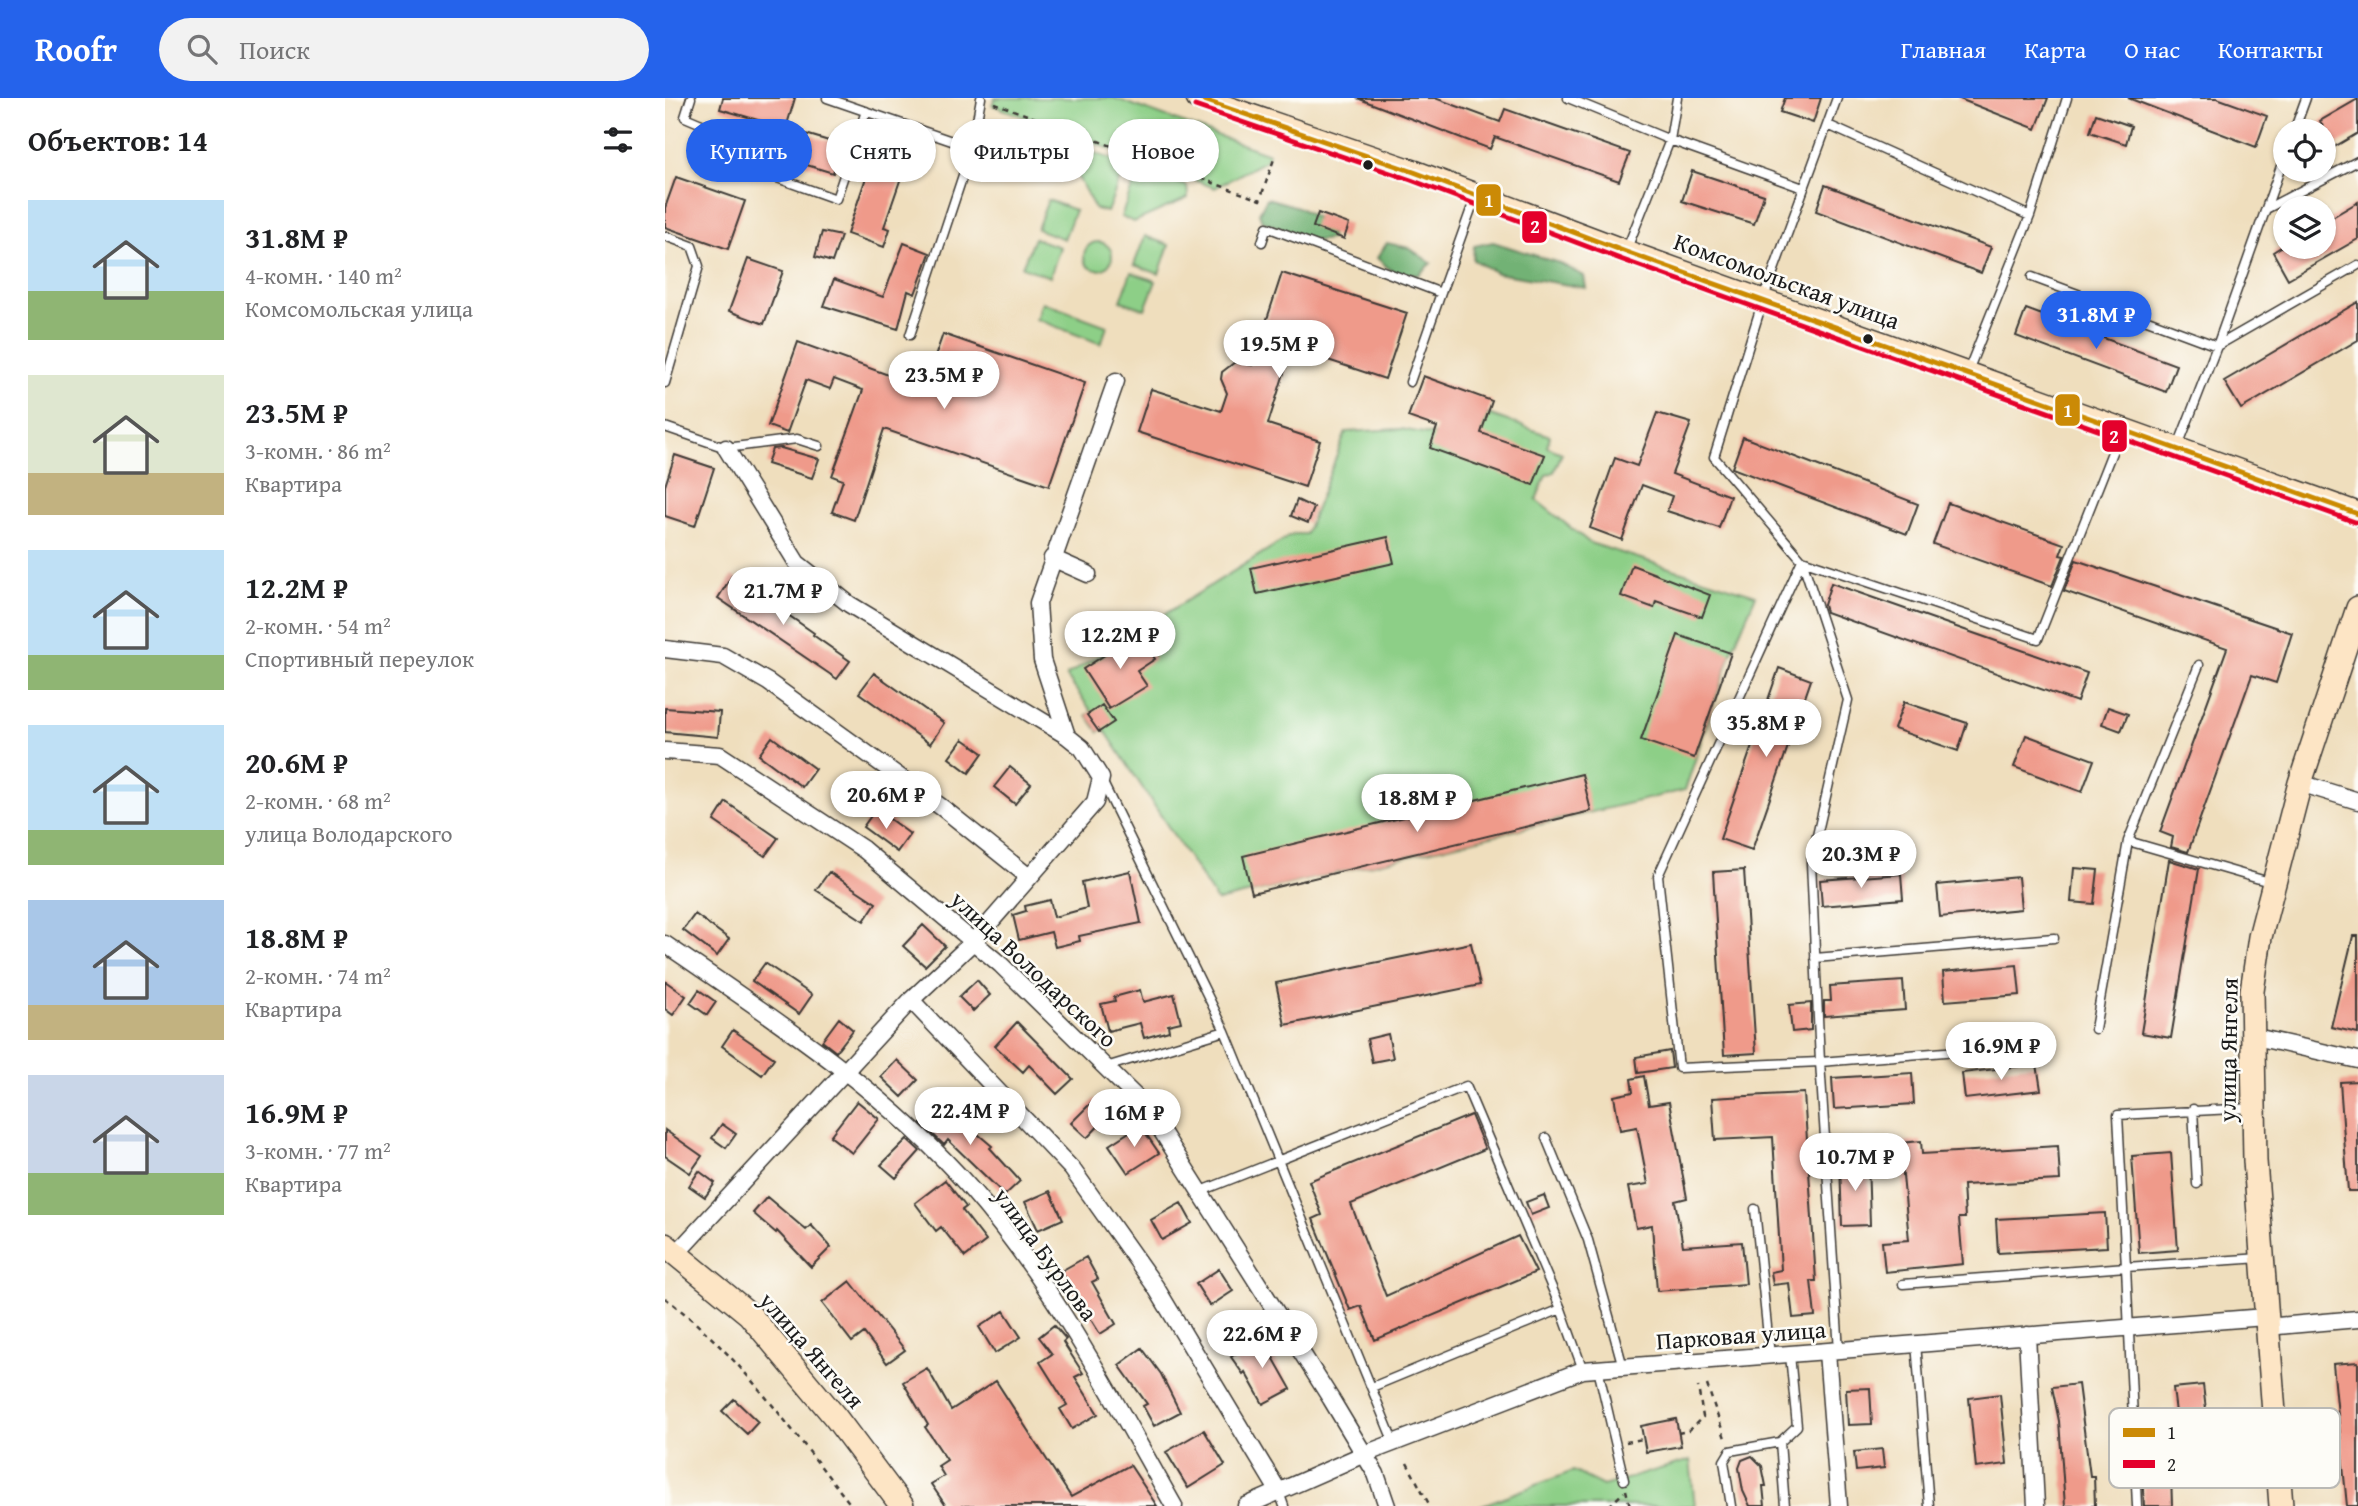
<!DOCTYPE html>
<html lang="ru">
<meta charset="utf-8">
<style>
body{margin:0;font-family:"Gentium Book Plus",serif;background:#f2f2f2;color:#202124;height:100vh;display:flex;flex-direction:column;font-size:26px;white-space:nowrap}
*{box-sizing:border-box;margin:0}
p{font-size:23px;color:#757577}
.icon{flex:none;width:38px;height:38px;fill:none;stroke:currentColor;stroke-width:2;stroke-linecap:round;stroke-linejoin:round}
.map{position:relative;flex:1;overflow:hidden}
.panel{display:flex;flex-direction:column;background:#fff;width:665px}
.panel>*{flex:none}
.hud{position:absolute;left:21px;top:21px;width:665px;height:63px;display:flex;gap:14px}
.buttons{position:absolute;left:1608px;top:21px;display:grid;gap:14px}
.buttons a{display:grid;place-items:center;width:63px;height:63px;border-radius:50%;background:#fff;box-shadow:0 2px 5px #0004;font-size:35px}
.price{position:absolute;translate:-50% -60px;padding:0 16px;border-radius:24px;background:#fff;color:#222;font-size:23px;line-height:46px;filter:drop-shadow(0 2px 4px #0008)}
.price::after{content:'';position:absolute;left:50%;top:42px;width:21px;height:16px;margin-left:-10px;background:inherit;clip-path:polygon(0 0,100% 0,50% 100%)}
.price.selected{background:#2563eb;color:#fff}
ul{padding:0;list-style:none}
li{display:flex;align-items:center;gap:21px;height:175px;padding:0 28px}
li span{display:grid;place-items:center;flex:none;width:196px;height:140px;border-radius:0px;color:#555}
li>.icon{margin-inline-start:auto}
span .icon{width:84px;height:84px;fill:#fffc;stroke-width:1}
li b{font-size:30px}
h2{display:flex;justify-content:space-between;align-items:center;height:84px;padding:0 28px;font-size:30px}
.chip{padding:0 24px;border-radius:32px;background:#fff;box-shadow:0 2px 5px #0004;font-size:24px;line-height:63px}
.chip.selected{background:#2563eb;color:#fff}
header{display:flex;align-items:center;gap:42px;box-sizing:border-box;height:98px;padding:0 35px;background:#2563eb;color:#fff}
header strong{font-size:33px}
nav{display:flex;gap:38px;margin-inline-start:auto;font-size:24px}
.search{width:490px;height:63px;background:#f2f2f2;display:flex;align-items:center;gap:18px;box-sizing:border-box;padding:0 24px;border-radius:38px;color:#757577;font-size:26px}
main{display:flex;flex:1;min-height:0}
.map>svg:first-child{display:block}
.green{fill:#8dcf87;stroke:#547652;stroke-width:2}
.forest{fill:#72b274;stroke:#476748;stroke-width:2}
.building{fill:#ef9a8a}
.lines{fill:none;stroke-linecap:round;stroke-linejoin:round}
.lane-casing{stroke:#3c3934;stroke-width:11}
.street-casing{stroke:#3c3934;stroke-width:19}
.secondary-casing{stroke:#3c3934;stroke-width:26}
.path{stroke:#3c3934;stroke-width:2.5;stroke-dasharray:5 5;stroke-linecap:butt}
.lane{stroke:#fff;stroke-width:8}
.street{stroke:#fff;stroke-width:16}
.secondary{stroke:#fde5c5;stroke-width:23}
.bus-1-casing{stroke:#fdfcf7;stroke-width:10}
.bus-2-casing{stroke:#fdfcf7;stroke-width:10}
.bus-1{stroke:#cb8a06;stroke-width:5}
.bus-2{stroke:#e4002b;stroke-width:5}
.bus-dot{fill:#1c1c1c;stroke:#fdfcf7;stroke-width:2.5}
.labels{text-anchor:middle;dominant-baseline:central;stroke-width:5;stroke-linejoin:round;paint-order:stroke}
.street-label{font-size:24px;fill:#1c1c1c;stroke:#fdfcf7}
.key{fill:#fdfcf7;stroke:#bab9b5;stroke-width:2}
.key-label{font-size:19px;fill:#1c1c1c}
.line-badge{stroke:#fdfcf7;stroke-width:2.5}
.badge-label{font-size:19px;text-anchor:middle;font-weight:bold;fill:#fff}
</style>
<header>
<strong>Roofr</strong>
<div class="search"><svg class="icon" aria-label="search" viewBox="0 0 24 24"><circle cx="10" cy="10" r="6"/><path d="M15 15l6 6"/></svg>Поиск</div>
<nav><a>Главная</a><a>Карта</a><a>О нас</a><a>Контакты</a></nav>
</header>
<main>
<section class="panel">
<h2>Объектов: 14<svg class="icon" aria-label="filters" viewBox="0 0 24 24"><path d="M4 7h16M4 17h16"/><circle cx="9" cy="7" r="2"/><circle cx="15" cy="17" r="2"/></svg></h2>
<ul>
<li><span style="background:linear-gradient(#bfe0f5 65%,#8fb573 0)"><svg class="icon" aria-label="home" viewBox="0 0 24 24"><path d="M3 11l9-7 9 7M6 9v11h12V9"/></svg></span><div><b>31.8M ₽</b><p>4-комн. · 140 m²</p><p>Комсомольская улица</p></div></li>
<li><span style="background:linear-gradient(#dfe7d0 70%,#c2b280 0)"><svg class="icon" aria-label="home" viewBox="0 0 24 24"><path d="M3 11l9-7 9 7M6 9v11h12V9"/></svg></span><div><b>23.5M ₽</b><p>3-комн. · 86 m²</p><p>Квартира</p></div></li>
<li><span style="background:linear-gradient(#bfe0f5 75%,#8fb573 0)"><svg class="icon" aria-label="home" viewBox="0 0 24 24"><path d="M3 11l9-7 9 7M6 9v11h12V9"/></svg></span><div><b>12.2M ₽</b><p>2-комн. · 54 m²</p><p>Спортивный переулок</p></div></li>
<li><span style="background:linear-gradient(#bfe0f5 75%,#8fb573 0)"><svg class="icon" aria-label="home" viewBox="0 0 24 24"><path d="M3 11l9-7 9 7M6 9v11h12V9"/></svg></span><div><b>20.6M ₽</b><p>2-комн. · 68 m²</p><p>улица Володарского</p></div></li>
<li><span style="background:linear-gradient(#a9c7e8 75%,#c2b280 0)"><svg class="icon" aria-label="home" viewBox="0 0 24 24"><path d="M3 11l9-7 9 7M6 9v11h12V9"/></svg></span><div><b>18.8M ₽</b><p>2-комн. · 74 m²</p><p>Квартира</p></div></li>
<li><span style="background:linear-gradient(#c9d6e8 70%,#8fb573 0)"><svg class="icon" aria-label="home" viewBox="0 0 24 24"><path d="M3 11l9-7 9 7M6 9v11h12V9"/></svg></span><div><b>16.9M ₽</b><p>3-комн. · 77 m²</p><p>Квартира</p></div></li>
</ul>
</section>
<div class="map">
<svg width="1693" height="1408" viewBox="0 0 1693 1408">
<rect width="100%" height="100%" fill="#fdfcf7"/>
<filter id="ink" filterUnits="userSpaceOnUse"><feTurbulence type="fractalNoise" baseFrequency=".0143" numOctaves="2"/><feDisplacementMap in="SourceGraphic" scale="14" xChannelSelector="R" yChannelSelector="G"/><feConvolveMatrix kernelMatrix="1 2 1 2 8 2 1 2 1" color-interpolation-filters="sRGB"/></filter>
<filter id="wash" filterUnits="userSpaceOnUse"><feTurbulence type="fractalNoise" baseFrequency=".00686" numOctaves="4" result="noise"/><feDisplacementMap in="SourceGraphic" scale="28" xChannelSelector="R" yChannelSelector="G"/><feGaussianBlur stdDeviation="1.57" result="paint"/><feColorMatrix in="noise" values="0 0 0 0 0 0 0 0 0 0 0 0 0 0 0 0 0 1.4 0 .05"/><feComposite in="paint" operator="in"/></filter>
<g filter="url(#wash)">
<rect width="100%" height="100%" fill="#efdebd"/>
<path class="green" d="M330,0H449L604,56L600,63L550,90L327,7Z
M362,29L373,34L375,39L364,70L346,64L357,32Z
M408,48L456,64L459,70L442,114L430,111L401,57L402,51Z
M478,73L522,88L523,100L469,124L456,119L472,76Z
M383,102L410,112L399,141L372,131Z
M480,138L504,147L494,176L469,167Z
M369,140L395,149L385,179L357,169Z
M419 158a14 14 0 1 1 28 0a14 14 0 1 1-28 0Z
M466,174L491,183L480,211L456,203Z
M377,204L442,228L436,246L371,221Z
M823,316L885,338L882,349L897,355L889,374L881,377L871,402L925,445L1091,497L1066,555L1020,692L552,803L439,631L434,634L422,617L427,614L401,578L628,436H641L681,334L735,331L812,344Z
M1025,1362L1030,1408H815L908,1373L938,1388Z"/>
<path class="forest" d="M602,100L633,109L662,126L666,141L649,143L597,123L594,115Z
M828,144L894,165L919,178L921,190L832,175L808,162L809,148Z
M722,145L744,150L766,165L753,177L729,175L712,160Z"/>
<g id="blocks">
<path class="building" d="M58,0H130L121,30L177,47L168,75L99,54L107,26L55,11Z
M692,0H770L835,24L840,11L965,55L954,83L830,39L825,51Z
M1120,0H1156L1148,25L1115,14Z
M1292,0H1383L1371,31Z
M1463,0H1552L1602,18L1591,49Z
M1693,1V35L1669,49L1655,23Z
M1431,16L1466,28L1461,46L1425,34Z
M215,38L254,51L247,71L240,68L219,129L225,131L219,149L182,136Z
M1027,73L1099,97L1089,126L1017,103Z
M11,79L80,103L63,151L0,129V110Z
M1160,87L1326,149L1316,175L1151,113Z
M1693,104V141L1623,181L1608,154L1616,149H1659V124Z
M653,115L684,126L679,141L648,129Z
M157,134L176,138L167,164L150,159Z
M239,145L265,155L250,196L243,193L233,231L159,208L169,181L218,199Z
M83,161L118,173L99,226L64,213Z
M617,175L742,215L720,281L627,250L603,326L655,343L640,389L472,334L486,291L556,313L562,295L556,281L557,274L570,264L587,267Z
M1693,204V242L1576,311L1559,283Z
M1361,211L1511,267L1501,294L1351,238Z
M278,236L420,285L384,388L219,331L189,422L167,414L178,382L167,378L198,292L169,281L165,291L141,282L122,335L103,328L133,244L259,290Z
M758,278L827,303L816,335L880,357L868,387L765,350L772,329L743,319Z
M992,315L1026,325L1007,376L1065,398L1054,430L1002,413L1007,398L977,387L957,442L925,430L950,360L972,368Z
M1078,339L1253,406L1242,436L1067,370Z
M116,350L154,361L147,380L102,366L107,351Z
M10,357L49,370L30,428L0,418V388Z
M632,402L649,410L643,425L626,418Z
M1283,405L1399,446L1395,457L1399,458L1387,488L1268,446Z
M723,439L729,465L592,496L586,470Z
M1411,462L1627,535L1611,585L1587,577L1523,754L1506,749L1508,739L1495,734L1562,550L1399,493Z
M967,467L1045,497L1037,519L991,503L989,510L956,498Z
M67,478L149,535L148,537L185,563L172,581L53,500Z
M1166,485L1422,575L1412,604L1161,514L1159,507Z
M474,535L490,561L472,573L482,588L444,611L418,571Z
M1013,537L1066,555L1029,660L976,642Z
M1114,570L1146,582L1087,752L1055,741Z
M209,575L279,625L265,646L194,595Z
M1239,604L1302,625L1293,653L1229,631Z
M437,607L449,624L434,634L422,617Z
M1443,609L1463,616L1456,633L1437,626Z
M0,610L55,614L53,639L0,634Z
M1361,637L1429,662L1417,694L1349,669Z
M107,639L150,671L137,689L94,657Z
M298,641L318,655L304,675L284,660Z
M345,669L366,686L350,706L329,689Z
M917,676L926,713L587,795L578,758Z
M61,704L113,740L100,758L49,723Z
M211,711L245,736L232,754L198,729Z
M1504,762L1534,771L1506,940L1476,935Z
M1409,770L1433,772L1429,806L1406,804Z
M1079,772L1091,955L1059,957L1048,774Z
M465,773L476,825L414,838L415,843L390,849L386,834L354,842L348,817L361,813L360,808L385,802L389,819L422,810L417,784Z
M164,774L211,805L199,823L151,792Z
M1236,776L1238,801L1157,808L1155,782Z
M1353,779L1356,811L1275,819L1272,787Z
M30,816L64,841L52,858L18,832Z
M258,827L280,848L260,868L238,848Z
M1688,838H1693V935L1666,929Z
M806,845L815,887L620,927L611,885Z
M100,865L147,897L134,916L87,883Z
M1352,867L1355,897L1280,903L1278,874Z
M312,882L325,897L308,913L294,899Z
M0,883L21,898L8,917L0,911Z
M1238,883L1240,912L1159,918V903H1166L1165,888Z
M34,892L51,904L42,917L25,905Z
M475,892L478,904L509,896L516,924L503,927L504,933L479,940L475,925L443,933L436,906L450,903L449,899Z
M1146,905V932L1127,934L1124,907Z
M174,920L188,932L171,954L157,943Z
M352,924L408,981L392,996L364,967L358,974L330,948Z
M68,932L109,960L97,977L57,948Z
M723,936L728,960L707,964L702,941Z
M1005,953L1007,970L973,975L971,959Z
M232,962L253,982L237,999L216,979Z
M1372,966L1376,992L1300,1001L1297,975Z
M1247,975L1249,1006L1169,1011L1167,980Z
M979,978L984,1007L1004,1004L1022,1100L1010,1103L1018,1148L1077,1144L1081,1186L992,1193L987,1127L971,1130L963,1089L983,1086L972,1029L955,1032L949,998L968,994L966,981Z
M1693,983V1093H1683L1675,984Z
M1139,995L1151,1183H1146L1150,1218L1128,1220L1124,1185L1108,1187L1106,1174L1116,1172L1108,1039L1050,1042L1047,1000Z
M430,1001L445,1016L422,1040L406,1025Z
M192,1003L214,1021L187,1055L165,1038Z
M275,1004L327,1048L325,1050L355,1083L340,1097L283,1042L279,1047L256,1025Z
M806,1017L820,1051L686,1106L721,1198L853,1138L871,1174L710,1242L696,1208L685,1212L648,1121L657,1117L644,1083Z
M57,1026L71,1036L61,1050L47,1040Z
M475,1027L494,1055L463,1075L444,1047Z
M0,1032L37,1058L25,1075L0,1058Z
M242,1041L255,1053L231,1080L216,1067Z
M1256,1043L1257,1056L1393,1048L1395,1082L1298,1087L1300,1120H1294L1298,1166L1220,1174L1217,1144L1244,1142L1235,1045Z
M1506,1055L1513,1152L1474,1155L1467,1058Z
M1203,1062L1205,1127L1177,1128L1175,1063Z
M34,1073L50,1085L40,1099L24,1088Z
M280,1082L301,1109L297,1112L321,1143L300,1159L276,1129L271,1133L250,1105Z
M385,1093L398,1121L373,1132L360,1104Z
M879,1097L884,1110L866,1117L861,1104Z
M102,1099L141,1132L146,1127L166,1149L146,1169L112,1133L111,1135L88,1115Z
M516,1105L527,1125L497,1142L486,1122Z
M1440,1115L1442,1149L1333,1155L1331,1121Z
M421,1159L433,1181L427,1184L451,1226L435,1236L396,1173Z
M554,1171L568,1193L545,1208L531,1186Z
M185,1183L240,1252L222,1265L199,1235L187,1244L157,1205Z
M339,1213L356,1239L330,1255L314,1229Z
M389,1227L401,1241L398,1244L418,1275L410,1279L433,1316L407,1331L395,1311L402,1307L375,1264L387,1256L374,1239Z
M596,1238L626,1291L598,1306L580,1274L578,1276L566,1259Z
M477,1250L496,1276L515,1314L489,1328L478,1308L482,1306L454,1267Z
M1693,1264V1408H1682L1668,1266Z
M262,1270L286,1312L331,1283L406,1399L465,1367L492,1408H281L266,1386L279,1378L273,1368L282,1362L260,1329L263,1327L238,1284Z
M1413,1286L1425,1378H1429L1430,1408H1400L1394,1323L1387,1289Z
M1538,1287L1541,1312L1511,1315L1508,1290Z
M1205,1290L1207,1326L1183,1327L1181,1291Z
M1335,1296L1342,1366L1311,1370L1304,1300Z
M69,1301L93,1324L82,1336L57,1313Z
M1011,1321L1016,1348L981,1354L976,1328Z
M539,1332L560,1367L523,1390L501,1354Z
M1217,1351L1219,1370L1191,1373L1189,1354Z
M1087,1358L1097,1368L1101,1388H1098L1100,1408H1085L1078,1393L1074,1370L1077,1362Z
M1506,1375L1507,1408H1479L1477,1376Z"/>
</g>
</g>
<g filter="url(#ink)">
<use href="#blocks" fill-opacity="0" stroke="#3c3934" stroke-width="2"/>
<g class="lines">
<defs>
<path id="lane" d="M26,0L20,19L65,38L70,65L171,101L201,13
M162,0L307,50L316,0
M903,0L1005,42L1012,0
M1172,0L1098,202L1049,359L1137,462L1373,541L1455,334
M1163,27L1365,118
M1629,33L1641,0
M1601,111L1693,63
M0,138L27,148L34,168L0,285
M597,144L602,129L776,195L810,100
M961,153L1005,42L1138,90
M1367,179L1552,248L1693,167
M245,237L307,50
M1303,273L1365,118L1402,0
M745,284L776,195
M0,329L61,350L132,341L154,348
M1513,348L1552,248L1620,57
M1137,462L1183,602L1146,764L1155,964L1014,970L993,778Z
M1534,567L1463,743L1608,785
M437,683L560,933L729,1345
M1150,860L1389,840
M1430,931L1463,743
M441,969L560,933
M1528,1011L1532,1086
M881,1040L923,1142L958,1269
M534,1094L801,988L896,1211L707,1289
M1090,1111L1105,1258
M1238,1186L1461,1169L1453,1017L1587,1010
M896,1211L918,1272
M1251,1245L1264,1408
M1174,1253L1155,964L1381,946
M933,1271L959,1382
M1115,1344L1120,1408
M614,1394L619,1408
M1066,1408L1059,1363L1065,1353L1115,1344L1132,1328L1125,1257
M1472,1408L1461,1169L1596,1160"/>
<path id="street" d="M387,460L423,476
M0,551L58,558L103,584L279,711L364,779
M402,638L377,562L373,505L451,283
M0,653L55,657L198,751L336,867L482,1010L666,1301L711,1376L722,1408
M1635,685L1693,703
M0,846C108,920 219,991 306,1091C389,1186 447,1299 509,1408
M246,902L407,1071L490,1188L614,1394
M1586,938L1693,962
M11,1156L246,902L308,844L430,704L436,680L417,650L402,638L184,506L132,465L61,350
M1601,1229L1693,1221
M1362,1237L1371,1408
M1162,1254L1174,1408
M581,1408L697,1357L918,1272L1600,1219"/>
<path id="secondary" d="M533,0L749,74L961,154L1693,416
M0,1147L84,1216L171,1320L237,1408
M1616,1408L1590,1063L1587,893L1595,839L1635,685L1693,510"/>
</defs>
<use href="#lane" class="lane-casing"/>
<use href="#street" class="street-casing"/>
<use href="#secondary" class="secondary-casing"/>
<path class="path" d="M329,5L595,102L609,61
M0,1200C75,1256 128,1335 187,1408
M1042,1287L1060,1340
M1013,1335L1023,1333L1038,1319L1033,1289
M961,1344L978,1341
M742,1365L765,1408
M961,1392L965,1408
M944,1408L959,1394"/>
<use href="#lane" class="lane"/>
<use href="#street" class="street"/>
<use href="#secondary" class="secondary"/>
<defs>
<path id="bus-1" d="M533,0L749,74L961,154L1693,416"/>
<path id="bus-2" d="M530,8L746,82L958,162L1690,424"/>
</defs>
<use href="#bus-1" class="bus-1-casing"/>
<use href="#bus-2" class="bus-2-casing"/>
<use href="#bus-1" class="bus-1"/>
<use href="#bus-2" class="bus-2"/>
</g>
</g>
<g class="bus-dot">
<circle cx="703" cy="67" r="6"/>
<circle cx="1203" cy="241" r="6"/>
</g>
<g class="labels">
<g class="street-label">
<text transform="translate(1122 183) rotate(20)">Комсомольская улица</text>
<text transform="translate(369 871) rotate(43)">улица Володарского</text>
<text transform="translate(1563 952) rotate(-89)">улица Янгеля</text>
<text transform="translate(381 1156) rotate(54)">улица Бурлова</text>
<text transform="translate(1076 1237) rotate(-4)">Парковая улица</text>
<text transform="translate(147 1252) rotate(49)">улица Янгеля</text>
</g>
</g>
<rect x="1444" y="1310" width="231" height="80" rx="10" class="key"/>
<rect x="1458" y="1330" width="32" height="9" fill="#cb8a06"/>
<rect x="1458" y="1362" width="32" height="8" fill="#e4002b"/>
<g class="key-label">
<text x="1502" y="1341">1</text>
<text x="1502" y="1373">2</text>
</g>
<g class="line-badge">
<rect x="810" y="85" width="27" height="34" rx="7" fill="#cb8a06"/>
<rect x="856" y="112" width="27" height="34" rx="7" fill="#e4002b"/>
<rect x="1389" y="295" width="27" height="34" rx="7" fill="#cb8a06"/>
<rect x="1436" y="321" width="27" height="34" rx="7" fill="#e4002b"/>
</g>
<g class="badge-label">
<text x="824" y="109">1</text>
<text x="870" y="135">2</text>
<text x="1403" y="319">1</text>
<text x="1449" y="345">2</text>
</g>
</svg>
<div class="buttons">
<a><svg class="icon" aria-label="locate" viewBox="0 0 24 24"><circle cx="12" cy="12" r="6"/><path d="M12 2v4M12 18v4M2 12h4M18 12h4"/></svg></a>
<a><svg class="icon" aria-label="layers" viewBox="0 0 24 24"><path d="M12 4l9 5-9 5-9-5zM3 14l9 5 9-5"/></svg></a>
</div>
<b class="price selected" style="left:1431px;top:253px">31.8M ₽</b>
<b class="price" style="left:614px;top:282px">19.5M ₽</b>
<b class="price" style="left:279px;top:313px">23.5M ₽</b>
<b class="price" style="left:118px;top:529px">21.7M ₽</b>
<b class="price" style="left:455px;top:573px">12.2M ₽</b>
<b class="price" style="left:1101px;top:661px">35.8M ₽</b>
<b class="price" style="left:221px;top:733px">20.6M ₽</b>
<b class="price" style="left:752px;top:736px">18.8M ₽</b>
<b class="price" style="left:1196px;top:792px">20.3M ₽</b>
<b class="price" style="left:1336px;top:984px">16.9M ₽</b>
<b class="price" style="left:305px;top:1049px">22.4M ₽</b>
<b class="price" style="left:469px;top:1051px">16M ₽</b>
<b class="price" style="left:1190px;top:1095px">10.7M ₽</b>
<b class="price" style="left:597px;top:1272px">22.6M ₽</b>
<div class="hud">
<a class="chip selected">Купить</a>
<a class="chip">Снять</a>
<a class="chip">Фильтры</a>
<a class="chip">Новое</a>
</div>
</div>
</main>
